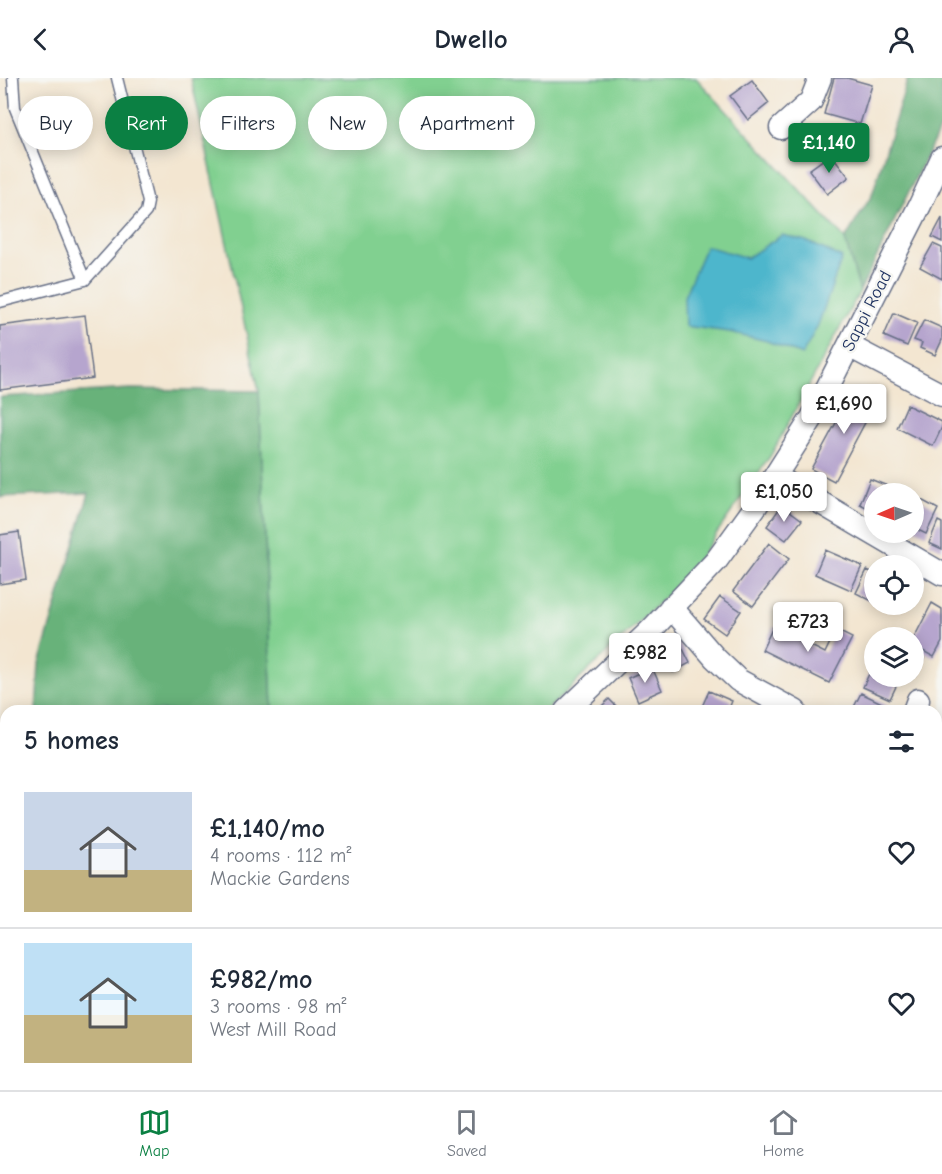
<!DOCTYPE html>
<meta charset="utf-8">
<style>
body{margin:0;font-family:"Comic Neue",sans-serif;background:#f6f6f7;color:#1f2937;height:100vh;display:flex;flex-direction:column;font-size:22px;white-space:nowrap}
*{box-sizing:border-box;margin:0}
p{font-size:20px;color:#747a83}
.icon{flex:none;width:33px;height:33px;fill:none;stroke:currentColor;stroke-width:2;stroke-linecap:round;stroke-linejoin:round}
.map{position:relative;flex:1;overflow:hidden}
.details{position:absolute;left:0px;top:627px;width:942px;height:386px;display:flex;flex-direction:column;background:#fff;border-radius:18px 18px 0 0;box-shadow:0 3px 15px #0003}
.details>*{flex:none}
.hud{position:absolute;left:18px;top:18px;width:600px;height:54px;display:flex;gap:12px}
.needle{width:39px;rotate:268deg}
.tools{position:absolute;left:864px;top:405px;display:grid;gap:12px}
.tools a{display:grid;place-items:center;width:60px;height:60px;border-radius:50%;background:#fff;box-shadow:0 3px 15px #0003;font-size:30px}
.price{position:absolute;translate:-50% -51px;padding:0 14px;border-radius:6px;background:#fff;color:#222;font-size:20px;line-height:39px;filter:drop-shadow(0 2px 3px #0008)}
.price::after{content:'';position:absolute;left:50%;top:36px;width:18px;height:14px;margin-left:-9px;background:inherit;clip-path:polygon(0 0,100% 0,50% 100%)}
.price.on{background:#0b8043;color:#fff}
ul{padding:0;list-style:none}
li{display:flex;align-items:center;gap:18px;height:150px;padding:0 24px}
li+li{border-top:2px solid #e0e1e3}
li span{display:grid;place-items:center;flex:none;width:168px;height:120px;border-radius:0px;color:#555}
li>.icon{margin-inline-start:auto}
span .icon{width:72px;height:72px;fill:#fffc;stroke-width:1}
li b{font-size:26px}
h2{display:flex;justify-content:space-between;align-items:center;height:72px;padding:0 24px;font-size:26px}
.chip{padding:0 21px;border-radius:27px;background:#fff;box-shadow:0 3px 15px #0003;font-size:21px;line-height:54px}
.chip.on{background:#0b8043;color:#fff}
header{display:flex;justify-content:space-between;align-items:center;height:78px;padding:0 24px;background:#fff;font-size:27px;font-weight:700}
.tab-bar{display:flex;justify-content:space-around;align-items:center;height:84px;border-top:2px solid #e0e1e3;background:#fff;font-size:16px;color:#747a83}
.tab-bar a{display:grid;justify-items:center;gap:3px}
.tab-bar .on{color:#0b8043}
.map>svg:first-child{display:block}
.green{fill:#81d090;stroke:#4e8077;stroke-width:1.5}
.forest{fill:#68b27a;stroke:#42706c;stroke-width:1.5}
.water{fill:#4eb6cc;stroke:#347295;stroke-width:1.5}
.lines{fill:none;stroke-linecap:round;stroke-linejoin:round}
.river{stroke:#4eb6cc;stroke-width:38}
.building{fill:#b6a5ce}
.service-casing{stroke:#676f86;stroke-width:13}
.minor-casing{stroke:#676f86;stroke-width:25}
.service{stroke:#fff;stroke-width:10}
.minor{stroke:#fff;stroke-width:22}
.labels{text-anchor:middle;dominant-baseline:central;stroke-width:5;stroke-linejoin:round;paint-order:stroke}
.street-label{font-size:18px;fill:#1b2f5e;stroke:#f6f6f2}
</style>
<header><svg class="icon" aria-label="back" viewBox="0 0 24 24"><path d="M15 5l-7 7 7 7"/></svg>Dwello<svg class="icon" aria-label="person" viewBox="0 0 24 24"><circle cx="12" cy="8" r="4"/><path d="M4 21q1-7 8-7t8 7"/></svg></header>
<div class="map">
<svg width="942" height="1012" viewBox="0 0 942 1012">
<rect width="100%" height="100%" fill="#f6f6f2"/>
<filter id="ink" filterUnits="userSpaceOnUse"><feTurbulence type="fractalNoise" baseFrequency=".0167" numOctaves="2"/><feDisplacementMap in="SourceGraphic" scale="12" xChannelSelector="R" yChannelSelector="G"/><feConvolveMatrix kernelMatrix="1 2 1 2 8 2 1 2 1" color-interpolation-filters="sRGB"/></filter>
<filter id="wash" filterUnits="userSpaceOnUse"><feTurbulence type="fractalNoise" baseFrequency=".008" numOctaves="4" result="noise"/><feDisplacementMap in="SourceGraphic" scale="24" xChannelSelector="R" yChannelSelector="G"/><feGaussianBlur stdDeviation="1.35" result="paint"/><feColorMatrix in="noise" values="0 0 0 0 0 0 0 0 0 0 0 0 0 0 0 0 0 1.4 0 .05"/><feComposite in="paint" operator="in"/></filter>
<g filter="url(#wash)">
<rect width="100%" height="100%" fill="#f3e6d1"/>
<path class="green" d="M191,0H696L845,161L860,213L771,377L687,498L546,633H272L259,313Z
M942,642V780L936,792V654Z
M760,1007V1006L826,1007L825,1012H757Z"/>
<path class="forest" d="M908,0H942V46L860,213L845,161L872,117Z
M130,311L259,313L272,633H36L39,586L89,415L0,419V319Z
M936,902L942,903V1012H851V1007L936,1006Z
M218,1006V1012H72L69,1007Z"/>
<path class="water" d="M782,157L806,163L842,180L818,247L802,277L767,263L730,254L685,248L684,219L706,168L747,180Z"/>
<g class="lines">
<path class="river" d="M936,807L942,796"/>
</g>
<g id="blocks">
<path class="building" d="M834,0H847L872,7L860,46L824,36Z
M752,2L769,25L748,42L730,18Z
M831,76L849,99L827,116L809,92Z
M942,140V164L932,159Z
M933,166L942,170V201L920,189Z
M894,235L917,245L907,268L884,258Z
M85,237L93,300L0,312V248Z
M924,242L942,250V262L935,277L920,270L922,265L914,262Z
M855,310L877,322L834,403L811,391Z
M907,327L942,344V349L933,368L897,350Z
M870,401L905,415V416H874V432L866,429L860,426Z
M914,418L938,431L926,456L914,450Z
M782,427L802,442L786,462L767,448Z
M938,443L942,445V471L929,465Z
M19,454L26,502L0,506V457Z
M769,465L789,481L753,528L733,513Z
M825,472L862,488L851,512L815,496Z
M867,492L874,495V524L856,515Z
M720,519L741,533L725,556L704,541Z
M932,525L942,531V564L934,579L914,568V560Z
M773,549L825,575L836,552L852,560L829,605L762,572Z
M678,561L690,585L673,594L661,570Z
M914,575L924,580L916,598L914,597Z
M874,585V598H901L890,621L863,609Z
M652,589L662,612L638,623L628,600Z
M709,613L732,623L728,633H700Z
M861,615L888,628L885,633H852Z
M609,621L621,633H597Z
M6,993V1006H41L42,1012H0V995Z
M338,1006H351L364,1012H335Z
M641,1006H699L697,1012H665L660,1010V1012H647L640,1009Z"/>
</g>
</g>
<g filter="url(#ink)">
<use href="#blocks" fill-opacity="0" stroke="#676f86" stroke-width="1.5"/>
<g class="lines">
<defs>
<path id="service" d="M13,0L15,30L85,202
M0,224L85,202L146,134L148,124L117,0
M467,1012L469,1006"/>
<path id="minor" d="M781,50L811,23L820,0
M849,268L942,317
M775,398L942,496
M671,529L715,580L738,602L795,633
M566,633L651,552L716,483L756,428L812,340L920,127L942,80
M914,633L918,622
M554,1006L568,1012
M292,1012L294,1006
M583,1012L586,1006"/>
</defs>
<use href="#service" class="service-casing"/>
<use href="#minor" class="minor-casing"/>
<use href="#service" class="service"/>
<use href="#minor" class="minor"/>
</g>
</g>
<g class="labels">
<g class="street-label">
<text transform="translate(867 233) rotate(-63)">Sappi Road</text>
</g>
</g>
</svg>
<div class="tools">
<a><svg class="needle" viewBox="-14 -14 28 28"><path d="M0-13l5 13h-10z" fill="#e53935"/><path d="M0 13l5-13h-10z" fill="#747a83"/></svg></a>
<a><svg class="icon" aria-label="locate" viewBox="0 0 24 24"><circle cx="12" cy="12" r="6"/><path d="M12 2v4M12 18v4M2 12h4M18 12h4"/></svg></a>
<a><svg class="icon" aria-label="layers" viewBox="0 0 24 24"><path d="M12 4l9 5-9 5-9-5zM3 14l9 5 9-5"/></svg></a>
</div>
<b class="price on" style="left:829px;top:96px">£1,140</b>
<b class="price" style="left:844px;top:357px">£1,690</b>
<b class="price" style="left:784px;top:445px">£1,050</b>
<b class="price" style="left:808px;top:575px">£723</b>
<b class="price" style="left:645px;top:606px">£982</b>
<div class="hud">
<a class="chip">Buy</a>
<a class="chip on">Rent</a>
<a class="chip">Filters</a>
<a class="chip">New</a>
<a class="chip">Apartment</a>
</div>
<section class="details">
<h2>5 homes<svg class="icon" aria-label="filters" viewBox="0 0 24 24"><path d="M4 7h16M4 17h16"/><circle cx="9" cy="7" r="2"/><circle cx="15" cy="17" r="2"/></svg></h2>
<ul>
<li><span style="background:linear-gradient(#c9d6e8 65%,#c2b280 0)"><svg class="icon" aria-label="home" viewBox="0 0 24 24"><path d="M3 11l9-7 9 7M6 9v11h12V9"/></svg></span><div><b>£1,140/mo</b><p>4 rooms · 112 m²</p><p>Mackie Gardens</p></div><svg class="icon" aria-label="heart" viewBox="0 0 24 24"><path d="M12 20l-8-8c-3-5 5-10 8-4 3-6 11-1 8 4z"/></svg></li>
<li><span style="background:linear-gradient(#bfe0f5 60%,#c2b280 0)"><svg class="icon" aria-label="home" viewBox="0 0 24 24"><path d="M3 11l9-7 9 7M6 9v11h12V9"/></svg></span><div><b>£982/mo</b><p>3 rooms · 98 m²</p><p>West Mill Road</p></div><svg class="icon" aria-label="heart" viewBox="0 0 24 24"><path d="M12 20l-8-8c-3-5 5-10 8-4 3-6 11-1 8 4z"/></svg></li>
</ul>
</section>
</div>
<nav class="tab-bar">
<a class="on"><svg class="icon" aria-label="map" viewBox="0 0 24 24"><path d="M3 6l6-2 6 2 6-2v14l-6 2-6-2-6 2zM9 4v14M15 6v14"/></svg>Map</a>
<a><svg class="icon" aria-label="saved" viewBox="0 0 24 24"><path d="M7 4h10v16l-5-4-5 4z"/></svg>Saved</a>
<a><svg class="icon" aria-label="home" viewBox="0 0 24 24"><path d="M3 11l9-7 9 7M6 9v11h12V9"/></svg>Home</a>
</nav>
